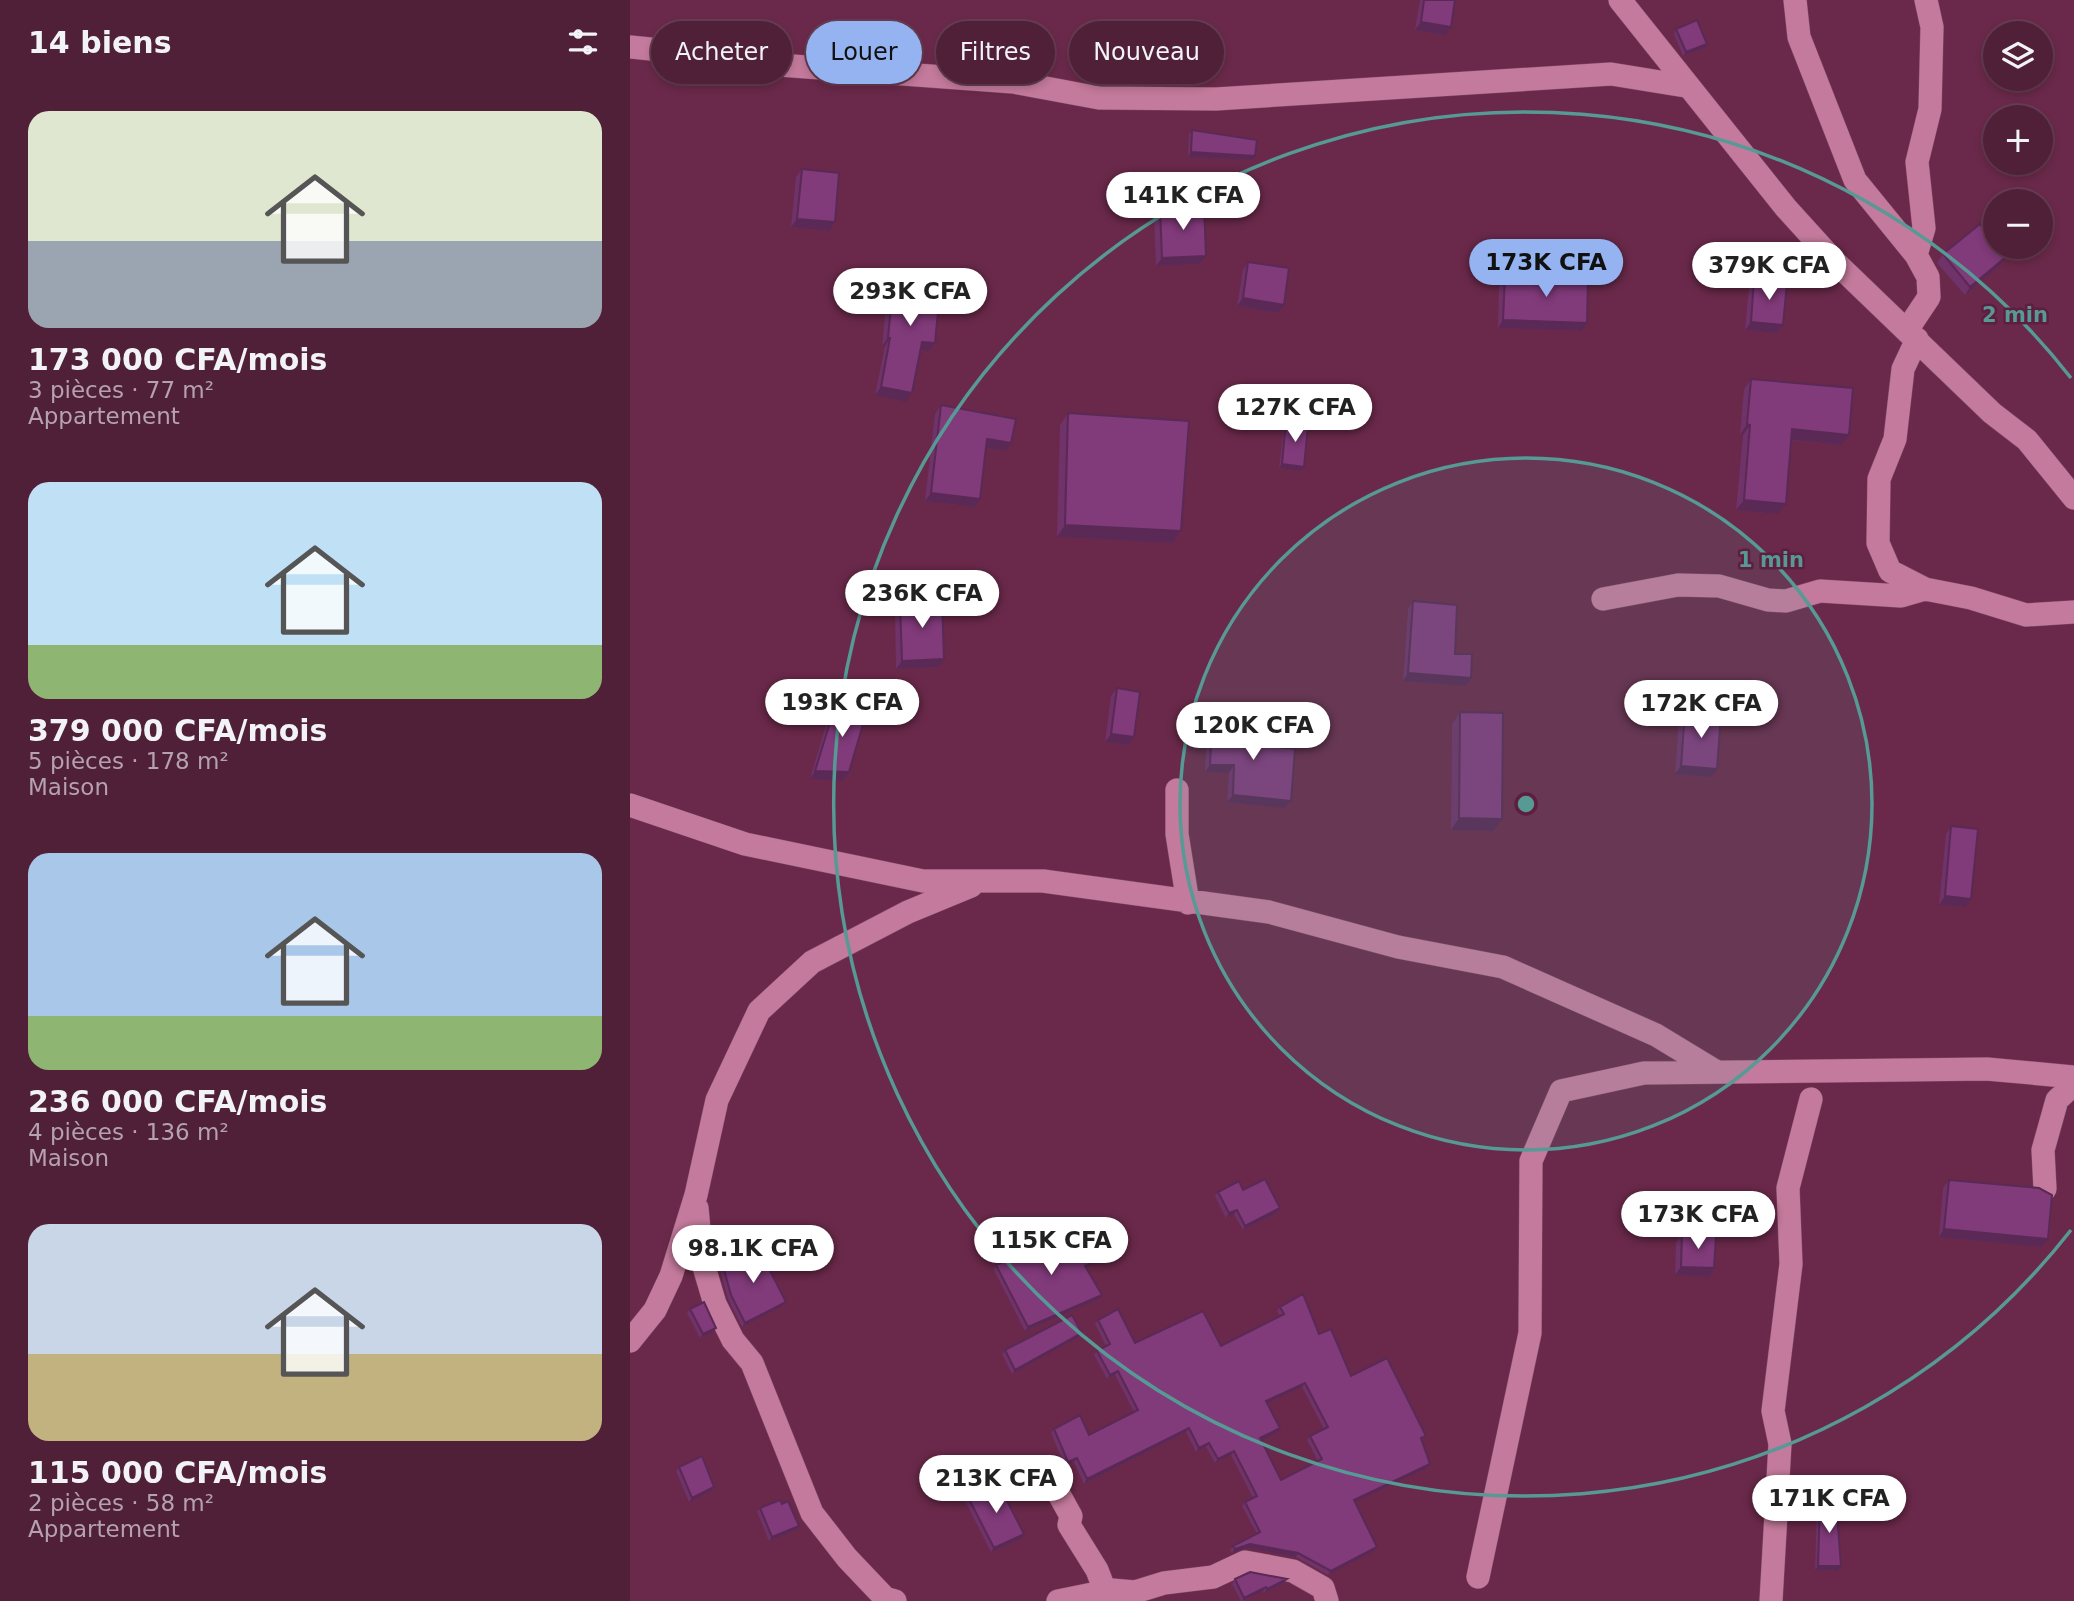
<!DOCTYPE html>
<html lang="fr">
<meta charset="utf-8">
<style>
body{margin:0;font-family:"DejaVu Sans",sans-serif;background:#562740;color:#f1f3f6;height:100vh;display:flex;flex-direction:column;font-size:26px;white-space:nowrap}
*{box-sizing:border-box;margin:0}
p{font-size:23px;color:#b4a2ae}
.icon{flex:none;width:38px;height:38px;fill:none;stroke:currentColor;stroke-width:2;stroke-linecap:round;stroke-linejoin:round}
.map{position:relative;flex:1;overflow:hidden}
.panel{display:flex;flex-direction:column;background:#501f38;width:630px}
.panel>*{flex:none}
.top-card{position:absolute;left:21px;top:21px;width:665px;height:63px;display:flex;gap:14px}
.controls{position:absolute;left:1353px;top:21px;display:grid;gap:14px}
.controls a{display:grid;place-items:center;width:70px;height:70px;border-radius:50%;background:#501f38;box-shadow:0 4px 10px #0003,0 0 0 2px #673d53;font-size:35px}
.price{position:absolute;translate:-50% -60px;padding:0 16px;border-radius:24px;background:#fff;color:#222;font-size:23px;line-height:46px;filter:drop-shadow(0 2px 4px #0008)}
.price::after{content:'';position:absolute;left:50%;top:42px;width:21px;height:16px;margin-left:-10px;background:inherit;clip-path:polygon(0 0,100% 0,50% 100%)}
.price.active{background:#95b2f1;color:#111}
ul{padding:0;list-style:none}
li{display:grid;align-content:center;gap:14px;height:371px;padding:0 28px}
li span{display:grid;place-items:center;height:217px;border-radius:21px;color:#555}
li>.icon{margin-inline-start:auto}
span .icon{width:126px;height:126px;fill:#fffc;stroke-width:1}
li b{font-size:30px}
h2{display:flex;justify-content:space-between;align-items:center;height:84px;padding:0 28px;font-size:30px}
.pill{padding:0 24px;border-radius:32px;background:#501f38;box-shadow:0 4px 10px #0003,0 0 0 2px #673d53;font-size:24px;line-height:63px}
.pill.active{background:#95b2f1;color:#111}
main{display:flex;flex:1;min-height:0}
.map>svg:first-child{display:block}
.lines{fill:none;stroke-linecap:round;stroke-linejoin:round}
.street-casing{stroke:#7d4a66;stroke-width:24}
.street{stroke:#c47a9c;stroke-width:23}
.wall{fill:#6f3269;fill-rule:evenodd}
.shaded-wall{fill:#5a2955}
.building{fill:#813a7a;stroke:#5a2955;stroke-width:2;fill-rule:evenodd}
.ring{fill:none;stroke:#569995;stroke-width:3.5}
.centre{fill:#569995;stroke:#5e1e3f;stroke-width:3.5}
.ring-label{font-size:21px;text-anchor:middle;font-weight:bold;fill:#569995;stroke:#5e1e3f;stroke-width:5;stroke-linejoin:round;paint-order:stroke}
</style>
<main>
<section class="panel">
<h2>14 biens<svg class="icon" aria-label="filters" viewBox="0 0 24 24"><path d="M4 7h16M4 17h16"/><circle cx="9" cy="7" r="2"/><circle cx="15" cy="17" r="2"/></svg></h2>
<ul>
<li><span style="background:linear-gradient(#dfe7d0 60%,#9aa5b1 0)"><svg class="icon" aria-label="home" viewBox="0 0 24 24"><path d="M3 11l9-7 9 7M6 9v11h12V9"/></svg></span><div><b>173 000 CFA/mois</b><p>3 pièces · 77 m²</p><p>Appartement</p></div></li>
<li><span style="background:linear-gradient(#bfe0f5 75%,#8fb573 0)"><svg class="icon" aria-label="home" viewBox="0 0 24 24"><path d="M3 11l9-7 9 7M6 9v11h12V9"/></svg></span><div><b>379 000 CFA/mois</b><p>5 pièces · 178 m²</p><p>Maison</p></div></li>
<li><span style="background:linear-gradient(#a9c7e8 75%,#8fb573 0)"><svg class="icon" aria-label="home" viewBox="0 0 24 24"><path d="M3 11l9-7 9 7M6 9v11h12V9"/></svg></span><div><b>236 000 CFA/mois</b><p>4 pièces · 136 m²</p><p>Maison</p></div></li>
<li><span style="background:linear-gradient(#c9d6e8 60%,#c2b280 0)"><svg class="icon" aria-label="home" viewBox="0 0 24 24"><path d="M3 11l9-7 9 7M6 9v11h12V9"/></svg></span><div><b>115 000 CFA/mois</b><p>2 pièces · 58 m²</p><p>Appartement</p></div></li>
</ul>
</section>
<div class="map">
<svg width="1444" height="1601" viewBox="0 0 1444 1601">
<rect width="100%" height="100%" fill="#6a294a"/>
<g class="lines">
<defs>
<path id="street" d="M990,0L1156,208L1205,262L1362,413L1397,440L1444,498
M1165,0L1169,37L1225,180L1286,255L1298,277L1299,297L1277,330
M0,47L121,59L149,65L383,82L469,98L586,99L981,74L1055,86
M1286,255L1294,228L1287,162L1300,109L1302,27L1296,0
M1287,339L1273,369L1265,439L1249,479L1248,543L1260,571L1295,589L1341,598L1396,615L1444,612
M973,599L1048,585L1089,586L1138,600L1156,601L1190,591L1271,596L1295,589
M547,790V834L558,903
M0,805L115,844L293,881H413L639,912L768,947L873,967L1026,1035L1087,1072
M1415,1189L1413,1150L1427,1100L1444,1084
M67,1208L72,1260L85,1304L103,1340L122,1363L182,1513L217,1558L255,1598L265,1601
M0,1341L25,1310L41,1276L66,1195L87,1100L129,1011L182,962L278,912L341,886
M415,1469L441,1516L439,1525L467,1570L475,1591
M848,1577L900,1333L901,1161L931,1091L1014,1073L1357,1069L1444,1077
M428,1601L482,1590L505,1592L534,1583L583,1577L615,1562L663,1571L693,1588L697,1601
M1141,1601L1150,1444L1143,1411L1161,1264L1158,1188L1181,1099"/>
</defs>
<use href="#street" class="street-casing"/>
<use href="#street" class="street"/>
</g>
<path class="wall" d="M790,0H825L815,35L785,30Z
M1046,29L1074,48L1053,56L1044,34Z
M562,130L625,156L622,160L558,157L559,134Z
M172,169L199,231L161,227L166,177Z
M530,207L576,256L570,264L526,266L524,215Z
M1313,254L1377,256L1371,264L1335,295L1307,263Z
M618,262L654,305L648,313L607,306L613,270Z
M264,274L305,343L299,351L290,350L276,402L245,395L255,346H252L258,283Z
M875,275L951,331L868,328L869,284Z
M1124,280L1153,325L1147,333L1115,330L1119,288Z
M1121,379L1211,445L1161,440L1156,504L1148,514L1106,510L1113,435H1110L1114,389Z
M311,405L376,451L356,448L345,507L295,501L305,414Z
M438,413L551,531L543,543L427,537L430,425Z
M656,422L674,467L671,471L649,468L654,427Z
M783,601L825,654L841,678L836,686L773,681L778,609Z
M270,602L309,667L266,669L265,610Z
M487,688L499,745L475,742L481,696Z
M205,706L219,772L213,781L180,779L199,715Z
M1055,711L1081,777L1045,774L1049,719Z
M830,712L863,831L821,830L822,724Z
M582,722L629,745L661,801L655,808L597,802L599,773L575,772L577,729Z
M1321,826L1335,907L1309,905L1316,834Z
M1319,1180L1418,1239L1412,1247L1309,1237L1313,1188Z
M613,1190L650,1208L647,1213L613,1230L604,1214L596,1218L585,1196L588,1192Z
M1052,1235L1079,1277L1045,1275L1046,1243Z
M464,1264L456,1268L469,1299L395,1331L364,1270L366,1265Z
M93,1266L156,1302L153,1306L112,1327L98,1299L90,1270Z
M650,1307L689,1334L721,1376L796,1436L792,1440L800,1464L797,1468L725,1502L744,1551L698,1575L666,1557L618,1548L602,1553L600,1550L603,1546L627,1534L612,1506L615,1502L623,1498L601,1455L585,1463L576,1447L566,1452L556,1432L454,1484L444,1462L435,1466L421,1433L424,1429L459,1435L504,1412L485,1375L477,1379L464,1355L467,1351L476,1346L465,1324L468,1320L505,1343L591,1346L650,1316L647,1311ZM672,1387L694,1429L680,1436L677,1440L688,1461L651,1480L631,1441L647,1433L637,1403Z
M60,1309L86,1328L83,1332L70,1338L57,1313Z
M452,1333L449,1337L382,1374L372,1354L375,1350Z
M49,1467L84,1487L81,1491L59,1502L46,1471Z
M337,1495L391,1539L361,1552L334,1499Z
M1190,1501L1211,1566L1208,1571L1185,1570L1187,1505Z
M130,1508L169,1526L166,1530L139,1541L127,1512Z
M605,1579H657L654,1583L634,1593L633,1591L613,1601H611L602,1584Z"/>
<path class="shaded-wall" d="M791,22L821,27L815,35L785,30Z
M1077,44L1074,48L1053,56L1056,52Z
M561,152L625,156L622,160L558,157Z
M167,219L205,222L199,231L161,227Z
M576,256L570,264L526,266L532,258Z
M1377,256L1371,264L1335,295L1340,287Z
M613,298L654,305L648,313L607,306Z
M873,320L957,323L951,331L868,328Z
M1121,322L1153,325L1147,333L1115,330Z
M258,338H260L255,346H252Z
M292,342L305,343L299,351L286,350Z
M251,387L282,393L276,402L245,395Z
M1117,424L1120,425L1113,435H1110Z
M1162,429L1219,435L1211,445L1155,439Z
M357,439L381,443L376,451L352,447Z
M652,464L674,467L671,471L649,468Z
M301,493L350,499L345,507L295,501Z
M1114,500L1156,504L1148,514L1106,510Z
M435,525L551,531L543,543L427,537Z
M314,659L309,667L266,669L272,661Z
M778,673L841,678L836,686L773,681Z
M481,734L504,737L499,745L475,742Z
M580,765H604L599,773L575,772Z
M1051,766L1087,769L1081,777L1045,774Z
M185,771L219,772L213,781L180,779Z
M603,795L661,801L655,808L597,802Z
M829,818L872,819L863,831L821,830Z
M1315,896L1341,899L1335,907L1309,905Z
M650,1208L647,1213L613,1230L615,1226Z
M607,1210L604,1214L596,1218L599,1213Z
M1314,1229L1418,1239L1412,1247L1309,1237Z
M467,1260L464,1264L452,1270L455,1266Z
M1051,1267L1084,1268L1079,1277L1045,1275Z
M472,1295L469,1299L395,1331L398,1327Z
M156,1302L153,1306L112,1327L115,1323Z
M86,1328L83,1332L70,1338L73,1334Z
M452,1333L449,1337L382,1374L385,1370Z
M488,1371L485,1375L477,1379L480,1375Z
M675,1383L672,1387L633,1405L636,1401Z
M559,1428L556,1432L454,1484L457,1479Z
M650,1428L647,1433L627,1443L630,1438Z
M579,1443L576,1447L566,1452L569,1448Z
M604,1451L601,1455L585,1463L588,1459Z
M447,1458L444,1462L435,1466L438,1462Z
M800,1464L797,1468L721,1504L724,1500Z
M84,1487L81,1491L59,1502L62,1498Z
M169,1526L166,1530L139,1541L142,1537Z
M394,1534L391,1539L361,1552L364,1548Z
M620,1544L668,1553L666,1557L618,1548L602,1553L605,1549Z
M747,1547L744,1551L698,1575L701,1571Z
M1188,1566H1211L1208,1571L1185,1570Z
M657,1579L654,1583L634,1593L637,1589Z
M636,1587L633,1591L612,1601L614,1598Z"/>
<path class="building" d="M794,0H825L821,27L791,22Z
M1067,20L1077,44L1056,52L1046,29Z
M562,130L627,140L625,156L561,152Z
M172,169L209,173L205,222L167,219Z
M574,205L576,256L532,258L530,207Z
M1350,224L1365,242V247H1369L1377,256L1340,287L1313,254Z
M618,262L659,268L654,305L613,298Z
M264,274L311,280L305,343L292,342L282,393L251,387L260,338H258Z
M875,275L958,278L957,323L873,320Z
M1124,280L1157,283L1153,325L1121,322Z
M1121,379L1223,388L1219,435L1162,429L1156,504L1114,500L1120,425L1117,424Z
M311,405L386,419L381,443L357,439L350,499L301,493Z
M438,413L559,421L551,531L435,525Z
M656,422L678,425L674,467L652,464Z
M312,600L314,659L272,661L270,602Z
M783,601L827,605L825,654H842L841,678L778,673Z
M487,688L510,692L504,737L481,734Z
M205,706L238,707L219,772L185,771Z
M1055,711L1091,714L1087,769L1051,766Z
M830,712L873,713L872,819L829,818Z
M582,722L630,725L629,745L665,749L661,801L603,795L604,765H580Z
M1321,826L1348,829L1341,899L1315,896Z
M635,1179L650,1208L615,1226L607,1210L599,1213L588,1192L609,1181L613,1190Z
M1319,1180L1409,1188L1422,1195L1418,1239L1314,1229Z
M450,1227L467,1260L455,1266L472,1295L398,1327L366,1265Z
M1052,1235L1086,1236L1084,1268L1051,1267Z
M128,1247L156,1302L115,1323L101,1295L93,1266Z
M673,1294L689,1334L701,1329L721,1376L757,1358L796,1436L791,1438L800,1464L724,1500L747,1547L701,1571L668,1553L620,1544L605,1549L603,1546L630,1532L615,1502L627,1496L604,1451L588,1459L579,1443L569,1448L559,1428L457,1479L447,1458L438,1462L424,1429L450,1415L459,1435L508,1410L488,1371L480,1375L467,1351L480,1344L468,1320L488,1309L505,1343L573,1311L591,1346L654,1314L650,1307ZM675,1383L698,1427L680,1436L692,1459L651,1480L630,1438L650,1428L636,1401Z
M74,1302L86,1328L73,1334L60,1309Z
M442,1315L452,1333L385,1370L375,1350Z
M72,1456L84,1487L62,1498L49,1467Z
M367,1481L394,1534L364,1548L337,1495Z
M150,1500L152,1504L158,1501L169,1526L142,1537L130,1508Z
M1206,1500L1211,1566H1188L1190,1501Z
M620,1572L657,1579L637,1589L636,1587L614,1598L605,1579Z"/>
<circle cx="896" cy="804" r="346" fill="#569995" fill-opacity=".12"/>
<g class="ring">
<circle cx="896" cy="804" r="346"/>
<path d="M1441 1230A692 692 0 1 1 1441 378"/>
</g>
<circle cx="896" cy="804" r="10" class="centre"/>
<g class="ring-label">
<text x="1385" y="322">2 min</text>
<text x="1141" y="567">1 min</text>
</g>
</svg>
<div class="controls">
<a><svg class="icon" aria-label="layers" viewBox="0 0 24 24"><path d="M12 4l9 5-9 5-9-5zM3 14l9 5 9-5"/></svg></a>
<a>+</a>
<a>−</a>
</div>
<b class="price" style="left:553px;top:232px">141K CFA</b>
<b class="price active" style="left:916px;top:299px">173K CFA</b>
<b class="price" style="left:1139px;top:302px">379K CFA</b>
<b class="price" style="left:280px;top:328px">293K CFA</b>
<b class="price" style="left:665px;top:444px">127K CFA</b>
<b class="price" style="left:292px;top:630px">236K CFA</b>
<b class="price" style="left:212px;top:739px">193K CFA</b>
<b class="price" style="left:1071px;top:740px">172K CFA</b>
<b class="price" style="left:623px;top:762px">120K CFA</b>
<b class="price" style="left:1068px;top:1251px">173K CFA</b>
<b class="price" style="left:421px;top:1277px">115K CFA</b>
<b class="price" style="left:123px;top:1285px">98.1K CFA</b>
<b class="price" style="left:366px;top:1515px">213K CFA</b>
<b class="price" style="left:1199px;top:1535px">171K CFA</b>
<div class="top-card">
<a class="pill">Acheter</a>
<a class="pill active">Louer</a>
<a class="pill">Filtres</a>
<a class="pill">Nouveau</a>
</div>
</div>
</main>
